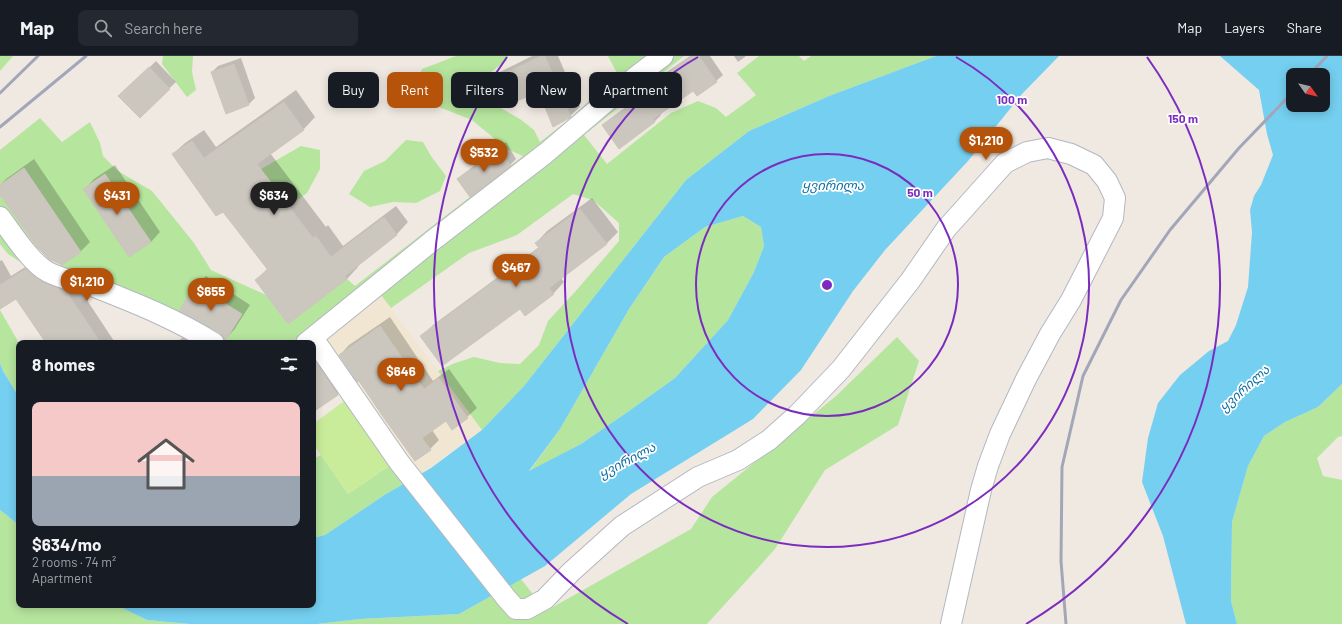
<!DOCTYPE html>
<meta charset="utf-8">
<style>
body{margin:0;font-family:Barlow,"Noto Sans Georgian",sans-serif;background:#242831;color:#f1f3f6;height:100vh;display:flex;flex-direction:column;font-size:15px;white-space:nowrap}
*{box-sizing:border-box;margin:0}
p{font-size:13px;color:#9ea1a6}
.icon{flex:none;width:22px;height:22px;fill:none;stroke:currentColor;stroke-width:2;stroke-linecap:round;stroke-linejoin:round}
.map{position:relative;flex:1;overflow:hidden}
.panel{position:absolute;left:16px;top:284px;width:300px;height:268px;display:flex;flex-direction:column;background:#171b24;border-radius:8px;box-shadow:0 2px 10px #0003}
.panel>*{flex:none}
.banner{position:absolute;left:328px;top:16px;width:380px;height:36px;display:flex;gap:8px}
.needle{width:26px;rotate:124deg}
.tools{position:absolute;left:1286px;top:12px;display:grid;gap:8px}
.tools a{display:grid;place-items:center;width:44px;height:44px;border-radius:8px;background:#171b24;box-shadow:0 2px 10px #0003;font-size:20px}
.price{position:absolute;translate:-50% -34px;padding:0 9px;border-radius:14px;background:#b45309;color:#fff;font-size:13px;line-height:26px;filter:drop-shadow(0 1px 2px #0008)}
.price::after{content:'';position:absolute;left:50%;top:24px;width:12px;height:9px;margin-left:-6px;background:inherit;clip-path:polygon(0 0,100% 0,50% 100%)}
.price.on{background:#222;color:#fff}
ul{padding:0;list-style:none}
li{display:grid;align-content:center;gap:8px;height:212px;padding:0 16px}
li span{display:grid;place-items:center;height:124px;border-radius:8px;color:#555}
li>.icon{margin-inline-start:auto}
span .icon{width:72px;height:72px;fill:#fffc;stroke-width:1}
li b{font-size:17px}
h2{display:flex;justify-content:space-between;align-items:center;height:48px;padding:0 16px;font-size:17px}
.tag{padding:0 14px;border-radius:8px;background:#171b24;box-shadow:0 2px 10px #0003;font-size:14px;line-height:36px}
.tag.on{background:#b45309;color:#fff}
header{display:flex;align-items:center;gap:24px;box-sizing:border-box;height:56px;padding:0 20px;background:#171b24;border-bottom:1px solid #363941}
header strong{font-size:19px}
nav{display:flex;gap:22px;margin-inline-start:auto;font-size:14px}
.search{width:280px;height:36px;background:#242831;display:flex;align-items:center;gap:10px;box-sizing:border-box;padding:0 14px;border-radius:8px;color:#9ea1a6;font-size:15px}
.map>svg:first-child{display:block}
.education{fill:#f0e6d1}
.green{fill:#b6e59e;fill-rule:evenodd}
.pitch{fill:#c9ec9a}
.water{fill:#75cff0;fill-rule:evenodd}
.shadow{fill:#0003}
.building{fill:#cbc7bf;stroke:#cbc5ba}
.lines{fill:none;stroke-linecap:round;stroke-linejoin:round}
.minor-casing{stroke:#b4b7c1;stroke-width:22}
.minor{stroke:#fff;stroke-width:20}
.rail{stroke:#a3a6b8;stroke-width:3}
.ring{fill:none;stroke:#7b2cbf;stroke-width:2}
.labels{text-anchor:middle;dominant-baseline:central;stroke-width:3.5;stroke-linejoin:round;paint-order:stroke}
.water-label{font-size:13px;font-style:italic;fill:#0d6fa3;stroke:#fff}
.centre{fill:#7b2cbf;stroke:#fff;stroke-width:2}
.ring-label{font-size:12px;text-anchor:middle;font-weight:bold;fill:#7b2cbf;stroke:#fff;stroke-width:3.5;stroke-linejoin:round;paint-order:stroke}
</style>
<header>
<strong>Map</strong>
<div class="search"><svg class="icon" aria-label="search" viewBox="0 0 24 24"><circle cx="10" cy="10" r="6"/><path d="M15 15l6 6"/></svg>Search here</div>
<nav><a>Map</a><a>Layers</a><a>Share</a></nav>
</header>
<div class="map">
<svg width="1342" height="568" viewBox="0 0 1342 568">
<rect width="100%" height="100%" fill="#efe9e1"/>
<path class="education" d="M381,239L482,374L420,418L324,285Z"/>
<path class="green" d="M0,0H13L0,15Z
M163,0H193L192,16L196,34L187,41L162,8Z
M456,0H508L506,5L484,21L485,43L520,63L534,74L540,86L571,62L617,17L608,0H684L584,79L607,108L671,57L698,45L716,52L726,61L756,39L737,17L759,0H799L804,5L811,0H936L829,40L749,75L686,124L524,330L482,374L438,315L455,307L474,301L500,307L520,308L539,289L548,265L574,237L619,185V167L593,144L573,138L517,179L469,197L391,252L381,239L324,285L420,418L386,438L325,479L313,482V403L321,399L348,438L392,408L318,302L313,305V287H197L163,270L31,213L8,198L0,188V139L53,215L81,196L24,112L0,129V94L40,62L62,86L90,66L100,87L103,100L118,115L152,135L194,187L211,214L266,239L288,268L347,223L355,230L523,100L507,93L472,64L431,48L415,29L422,13ZM195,229L242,259L225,285L179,255Z
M406,84L423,86L431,100L446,120L440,135L416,147L393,146L370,151L349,138L364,115L385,105Z
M301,90L320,94V113L307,137L289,150L270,125L258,123L256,116Z
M743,160L761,171L764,190L754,216L728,264L675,322L629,355L581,388L529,416L560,373L629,253L664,201L705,171Z
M0,254L19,287V341L3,315L0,307Z
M897,281L919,305L898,369L825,414L775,493L707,568H317L360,563L459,558L521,523L546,555L691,473L712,441L836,340Z
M1342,328V380L1338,381L1317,402L1323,420L1342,424V568H1237L1231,545L1232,466L1248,410L1264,380L1285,366L1318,351Z
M0,454L19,469V549H116L147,564L190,568H0Z"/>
<path class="pitch" d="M347,343L392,408L348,438L313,388V368Z"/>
<path class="water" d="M936,0H1059L1022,38L968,105L885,194L853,235L801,314L753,363L631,438L545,510L459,558L360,563L317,568H190L147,564L116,549H313V482L325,479L386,438L431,412L482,374L524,330L686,124L749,75L829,40ZM743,160L761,171L764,190L754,216L728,264L675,322L629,355L581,388L529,415L560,373L629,253L664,201L705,171Z
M1220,0H1342V328L1318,351L1285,366L1264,380L1248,410L1232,466L1231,545L1237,568H1186L1163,480L1142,426L1148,382L1158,347L1180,319L1209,295L1228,285L1236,269L1248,231L1252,176L1250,154L1254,140L1261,129L1273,99L1267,78L1259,34ZM1293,19H1323V49H1293Z
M0,307L3,315L19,341V469L0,454Z"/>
<path class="shadow" d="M532,0H558L580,51L570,60L539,35L490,25L500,16Z
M690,0H710L723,19L716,25L693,33L660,57L661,59L655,65L619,92L604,69L610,63L656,29L655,27L661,20Z
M734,0H746L738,6Z
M241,2L255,42L249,48L227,57L212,16L218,10Z
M156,5L176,26L140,60L120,40Z
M296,34L315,61L304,73L270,97L326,171L328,169L343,190L396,150L408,166L397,178L357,209L358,211L347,223L256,224L268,212L224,154L173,98L185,87L204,74L216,91Z
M506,86L516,103L510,109L459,123L465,117Z
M34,103L90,186L81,195L0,138V129L6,123Z
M115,109L160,176L151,186L130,200L85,133L94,123Z
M592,142L618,176L606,188L561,222L564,226L553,238L520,251L422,280L433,269L539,191L536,187L547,175Z
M2,204L11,220L35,205L75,226L114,285L112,287H47L16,241L0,252V205Z
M206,220L250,249L234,274L225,283L221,276L180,254L196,230Z
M390,261L433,325L449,313L477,352L467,361L446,364L432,374L439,384L430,393L359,323L340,299L349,289Z
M194,274L207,287H175Z
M327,299L347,329L338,338L313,355V309Z"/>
<path class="building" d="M541,0H545L571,61L553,71L539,36L502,51L489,25Z
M691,0H699L717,26L697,40L693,35L653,63L655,66L619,93L602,69L656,30L654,27Z
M234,8L249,49L226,58L211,16Z
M149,11L170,33L140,62L118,40Z
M284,46L304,74L257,108L313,182L316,180L331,201L384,161L397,179L345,220L347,223L288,268L255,224L268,214L223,156L216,160L172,98L192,85L204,102Z
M499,92L511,110L470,141L457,123Z
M24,112L81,196L62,209L49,203L37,191L0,139V129Z
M105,118L151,186L129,201L83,133Z
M580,153L607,188L549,232L554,238L525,260L520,253L442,310L420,280L539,192L535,187Z
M26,213L43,226L66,235L101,287H46L16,243L0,253V229Z
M195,229L242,258L225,285L220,277L179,255Z
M380,270L424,333L439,322L468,362L452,374L446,365L422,382L431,394L415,405L384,362L359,325L357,326L339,299Z
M313,302L338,339L313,356Z"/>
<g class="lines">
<defs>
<path id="minor" d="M0,161C12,177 31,207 48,216C63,224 82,226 97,232C138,248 177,264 214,287
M313,282L399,406L507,543L516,553H527L545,543L571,516L622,470L698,421L738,404L769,384L797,359L841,313L910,225L946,173L1005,107L1027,96L1048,92L1071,98L1094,109L1107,125L1115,142L1113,162L1071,244L1050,278L1026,323L1000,378L988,410L981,434L951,568
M306,287L432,185L546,97L634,22L663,0"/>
</defs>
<use href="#minor" class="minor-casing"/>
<use href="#minor" class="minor"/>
<path class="rail" d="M1309,19L1327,0
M0,37L38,0
M0,71L86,0
M1066,568L1061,505L1062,411L1083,320L1121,244L1170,174L1239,92L1293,36"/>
</g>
<g class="ring">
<circle cx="827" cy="229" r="131"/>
<path d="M956 1A262 262 0 1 1 698 1"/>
<path d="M628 568A393 393 0 0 1 507 1M1147 1A393 393 0 0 1 1026 568"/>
</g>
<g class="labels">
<g class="water-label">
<text x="833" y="129">ყვირილა</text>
<text transform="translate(1244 332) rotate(-42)">ყვირილა</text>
<text transform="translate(627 404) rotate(-28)">ყვირილა</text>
</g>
</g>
<circle cx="827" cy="229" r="6" class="centre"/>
<g class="ring-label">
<text x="1012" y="48">100 m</text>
<text x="1183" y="67">150 m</text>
<text x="920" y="141">50 m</text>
</g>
</svg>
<div class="tools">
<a><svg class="needle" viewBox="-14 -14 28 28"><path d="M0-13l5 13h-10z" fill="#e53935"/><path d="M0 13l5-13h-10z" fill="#9ea1a6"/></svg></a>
</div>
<b class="price" style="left:986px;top:105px">$1,210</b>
<b class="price" style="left:484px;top:117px">$532</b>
<b class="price" style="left:117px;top:160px">$431</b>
<b class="price on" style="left:274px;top:160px">$634</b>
<b class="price" style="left:516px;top:232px">$467</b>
<b class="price" style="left:87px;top:246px">$1,210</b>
<b class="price" style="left:211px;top:256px">$655</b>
<b class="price" style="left:401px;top:336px">$646</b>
<div class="banner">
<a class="tag">Buy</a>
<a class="tag on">Rent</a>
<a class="tag">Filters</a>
<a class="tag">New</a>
<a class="tag">Apartment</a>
</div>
<section class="panel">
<h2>8 homes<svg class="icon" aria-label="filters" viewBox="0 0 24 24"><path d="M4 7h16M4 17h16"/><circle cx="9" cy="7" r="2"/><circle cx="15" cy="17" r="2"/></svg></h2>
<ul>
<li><span style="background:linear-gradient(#f6c9c9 60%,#9aa5b1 0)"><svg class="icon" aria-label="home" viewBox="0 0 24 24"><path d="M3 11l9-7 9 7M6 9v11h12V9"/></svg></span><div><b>$634/mo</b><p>2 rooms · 74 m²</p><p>Apartment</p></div></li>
</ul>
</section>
</div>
